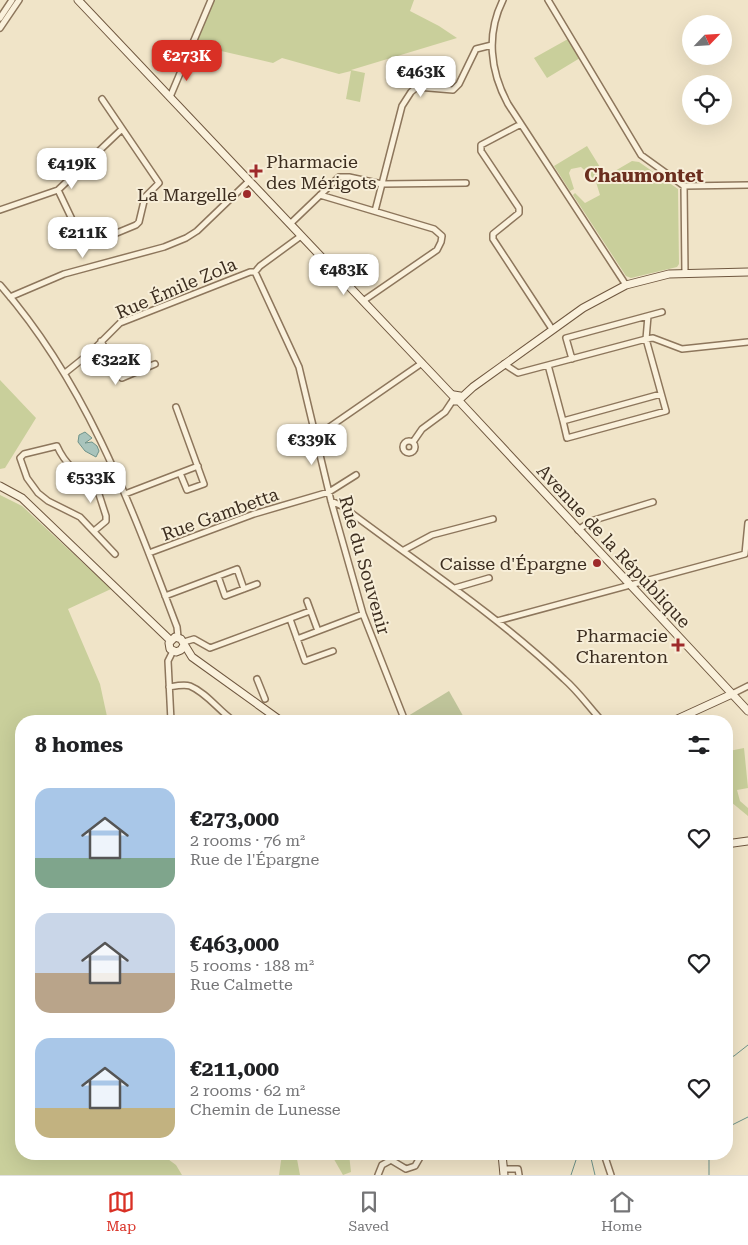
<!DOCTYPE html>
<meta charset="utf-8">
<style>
body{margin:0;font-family:"Roboto Serif",serif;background:#f2f2f2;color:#202124;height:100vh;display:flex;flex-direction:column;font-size:19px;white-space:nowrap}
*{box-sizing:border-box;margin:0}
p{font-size:16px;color:#757577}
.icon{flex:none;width:28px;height:28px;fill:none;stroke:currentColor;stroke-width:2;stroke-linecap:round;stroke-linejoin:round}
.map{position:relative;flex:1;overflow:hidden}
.panel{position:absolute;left:15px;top:715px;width:718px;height:445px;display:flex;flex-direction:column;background:#fff;border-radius:20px;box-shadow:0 5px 20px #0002}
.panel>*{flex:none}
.needle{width:32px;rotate:65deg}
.fabs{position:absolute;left:682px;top:15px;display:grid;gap:10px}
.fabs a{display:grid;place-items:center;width:50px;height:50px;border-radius:50%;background:#fff;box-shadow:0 5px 20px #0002;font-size:25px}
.price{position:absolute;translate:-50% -42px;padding:0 11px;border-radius:10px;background:#fff;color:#222;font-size:16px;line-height:32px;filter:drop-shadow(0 1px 2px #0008)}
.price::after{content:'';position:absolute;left:50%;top:30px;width:15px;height:11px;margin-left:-8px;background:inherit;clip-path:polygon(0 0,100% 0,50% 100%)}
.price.current{background:#d93025;color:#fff}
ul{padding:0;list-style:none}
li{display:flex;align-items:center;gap:15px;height:125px;padding:0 20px}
li span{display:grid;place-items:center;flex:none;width:140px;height:100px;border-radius:15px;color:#555}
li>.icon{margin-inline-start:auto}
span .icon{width:60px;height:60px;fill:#fffc;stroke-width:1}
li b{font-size:21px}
h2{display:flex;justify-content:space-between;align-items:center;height:60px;padding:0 20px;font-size:21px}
.tabs{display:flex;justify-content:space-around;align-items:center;height:70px;border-top:1px solid #e0e0e0;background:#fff;font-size:14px;color:#757577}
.tabs a{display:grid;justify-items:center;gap:2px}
.tabs .current{color:#d93025}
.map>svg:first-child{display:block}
.green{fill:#c9cf9b}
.cemetery{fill:#bfc49a}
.water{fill:#a9c4bc;stroke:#6f938a}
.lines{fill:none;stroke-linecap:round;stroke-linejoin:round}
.stream{stroke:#6f938a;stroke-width:1}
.street-casing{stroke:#8d765c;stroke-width:8}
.secondary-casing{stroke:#6f573f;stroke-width:9}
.street{stroke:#faf1dc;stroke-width:5}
.secondary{stroke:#faf1dc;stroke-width:7}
.poi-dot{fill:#9e2a2b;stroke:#f7eed8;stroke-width:2}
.labels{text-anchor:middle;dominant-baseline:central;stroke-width:4;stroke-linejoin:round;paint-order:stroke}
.poi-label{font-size:18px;fill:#3d2e20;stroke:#f7eed8;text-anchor:end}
.street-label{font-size:18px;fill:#3d2e20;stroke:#f7eed8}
.neighbourhood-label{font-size:19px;font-weight:bold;fill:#6b2e1e;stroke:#f7eed8}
</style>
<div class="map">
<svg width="748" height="1175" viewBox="0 0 748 1175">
<rect width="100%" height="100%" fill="#f0e4c8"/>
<path class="green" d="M212,0H414L410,11L439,26L457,38L351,70L365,73L360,102L346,99L351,71L339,74L282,58L273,63L195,45Z
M568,39L580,58L547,78L534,58Z
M587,146L603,172L593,178L581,167L571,169L569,173L574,189L570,191L554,166Z
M632,161L639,162L678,189L679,264L677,267L631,278L626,276L573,195L575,193L585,203L600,195L596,182Z
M0,380L36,418L5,468L0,469Z
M0,495L22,506L111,589L68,609L100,684L108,721H21V1154H161L176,1165L182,1175H0Z
M726,745L729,751L744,748L748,788L737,790L740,801L748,808V816L731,802L726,777Z
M282,1154H296L300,1175H279Z
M331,1154H349L351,1172L343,1175Z"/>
<path class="cemetery" d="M449,691L466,721H408V716Z"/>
<path class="water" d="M85,432L92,438L85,443L92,442L97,446L99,451L96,457L85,451L78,442L79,435Z"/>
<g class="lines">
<path class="stream" d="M726,1058L734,1056L748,1045
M726,1128L748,1117
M590,1154L595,1175
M571,1175L578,1154
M709,1175V1154"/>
<defs>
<path id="street" d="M503,0C486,34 490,71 508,104L626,285
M548,0L641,155L684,186L685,273
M0,18L12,0
M0,28L19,0
M170,97L211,0
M521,124L481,145V151L519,208V213L493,234V239L552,329
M684,186L748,185
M58,190L79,234L95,242L136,225L139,222L145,197L159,183L102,99
M320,195L434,229L442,236L441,242L437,250L363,301
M0,210L58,190L121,130
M375,211L402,106L411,92L417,87L453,90L459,84L476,49L492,45
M290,224L339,177H349L382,184L466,183
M301,236L260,266L255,272L299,367L331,501L363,614L405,721
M0,285C87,384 131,506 177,627L178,637
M10,297L64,274L164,247L186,238L197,231L249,181
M101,341C105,348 117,375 122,378L155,364
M572,359L566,338L662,312
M504,364L518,373L646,339L653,338L682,349L748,342
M548,365L563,421L661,394
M65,373L90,353L120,323L250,272H255
M176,407L204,484L187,490L180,473
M563,421L567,438L666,411L646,339L648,316
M315,437L422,363
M403 447a6 6 0 1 1 12 0a6 6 0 1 1-12 0Z
M413,442L422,429L445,412L453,400
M125,494L198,466
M331,501L342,506C417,563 496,614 564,679C578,691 589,707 602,721
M578,530L591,521L653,502
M94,531L106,521V516L95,482
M404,550L432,535L493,519
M149,553L254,514L329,492L356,475
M115,554L80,517L48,501L38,493L27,478L20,458L24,454L57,446C65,464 77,474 95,482L116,474
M218,576L225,596L257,584
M455,588L489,578
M165,596L237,569L244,589
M307,601L318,631
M290,619L305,661L333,651
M497,621L745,554L748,523
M297,639L363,614
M184,642L194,639L210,648L310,611
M257,679L265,699
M169,687C175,686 184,684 190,686C207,693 219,711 234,721
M732,694L748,686
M171,721L168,661L173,651
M389,1154L391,1160L406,1169L415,1166L422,1154
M604,1154L611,1175
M504,1169H518L519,1175
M378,1175L382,1165L391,1160"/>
<path id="secondary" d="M78,0L453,396
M460,399L473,387L583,308L626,285L669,274L748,272
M459,401L460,396L454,395V401H459L748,711
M0,486L22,498L170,640
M184,645L181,650L176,652L170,649L169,643L175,637L181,639L192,657L281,721
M673,721L732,694
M726,844L748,841
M502,1154L504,1175"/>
</defs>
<use href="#street" class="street-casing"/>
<use href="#secondary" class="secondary-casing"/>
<use href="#street" class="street"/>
<use href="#secondary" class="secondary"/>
</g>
<g class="poi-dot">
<path d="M253.5 163.5h5v5h5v5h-5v5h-5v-5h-5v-5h5z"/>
<circle cx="247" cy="194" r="5"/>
<circle cx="597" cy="563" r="5"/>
<path d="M675.5 637.5h5v5h5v5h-5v5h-5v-5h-5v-5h5z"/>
</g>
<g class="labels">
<g class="poi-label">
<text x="266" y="161" text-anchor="start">Pharmacie<tspan x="266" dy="21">des Mérigots</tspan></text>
<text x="237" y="194">La Margelle</text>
<text x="587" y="563">Caisse d'Épargne</text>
<text x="668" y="635">Pharmacie<tspan x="668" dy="21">Charenton</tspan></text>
</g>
<g class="street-label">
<text transform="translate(176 288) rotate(-23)">Rue Émile Zola</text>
<text transform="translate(220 514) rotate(-20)">Rue Gambetta</text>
<text transform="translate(614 546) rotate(47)">Avenue de la République</text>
<text transform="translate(365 565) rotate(74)">Rue du Souvenir</text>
</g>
<g class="neighbourhood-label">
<text x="644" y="175">Chaumontet</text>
</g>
</g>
</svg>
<div class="fabs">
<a><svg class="needle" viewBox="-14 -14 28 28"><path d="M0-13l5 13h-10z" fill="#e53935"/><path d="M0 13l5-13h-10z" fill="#757577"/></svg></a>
<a><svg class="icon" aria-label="locate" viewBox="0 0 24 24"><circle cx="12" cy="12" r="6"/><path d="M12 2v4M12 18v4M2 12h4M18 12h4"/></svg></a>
</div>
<b class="price current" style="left:187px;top:82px">€273K</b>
<b class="price" style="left:421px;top:98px">€463K</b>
<b class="price" style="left:72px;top:190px">€419K</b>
<b class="price" style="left:83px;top:259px">€211K</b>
<b class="price" style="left:344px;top:296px">€483K</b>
<b class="price" style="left:116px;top:386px">€322K</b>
<b class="price" style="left:312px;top:466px">€339K</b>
<b class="price" style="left:91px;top:504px">€533K</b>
<section class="panel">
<h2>8 homes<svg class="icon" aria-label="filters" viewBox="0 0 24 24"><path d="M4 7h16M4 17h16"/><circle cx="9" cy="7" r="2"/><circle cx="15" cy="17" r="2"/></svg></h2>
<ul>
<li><span style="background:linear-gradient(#a9c7e8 70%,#7fa58c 0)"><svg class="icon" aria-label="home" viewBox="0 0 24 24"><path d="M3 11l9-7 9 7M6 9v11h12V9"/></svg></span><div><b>€273,000</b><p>2 rooms · 76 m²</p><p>Rue de l'Épargne</p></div><svg class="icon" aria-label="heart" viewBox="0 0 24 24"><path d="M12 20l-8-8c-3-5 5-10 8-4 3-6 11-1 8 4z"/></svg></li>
<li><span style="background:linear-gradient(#c9d6e8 60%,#b9a48a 0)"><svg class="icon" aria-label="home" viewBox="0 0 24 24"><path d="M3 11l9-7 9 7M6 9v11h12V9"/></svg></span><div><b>€463,000</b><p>5 rooms · 188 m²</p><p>Rue Calmette</p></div><svg class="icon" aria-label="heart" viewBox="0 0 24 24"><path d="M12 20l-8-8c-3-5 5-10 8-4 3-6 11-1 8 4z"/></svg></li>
<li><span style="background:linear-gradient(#a9c7e8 70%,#c2b280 0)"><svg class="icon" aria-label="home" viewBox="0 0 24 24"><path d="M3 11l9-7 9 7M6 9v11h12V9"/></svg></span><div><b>€211,000</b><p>2 rooms · 62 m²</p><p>Chemin de Lunesse</p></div><svg class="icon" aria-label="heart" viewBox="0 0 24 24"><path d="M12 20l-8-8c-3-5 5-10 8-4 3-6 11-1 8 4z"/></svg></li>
</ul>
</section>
</div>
<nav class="tabs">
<a class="current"><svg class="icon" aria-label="map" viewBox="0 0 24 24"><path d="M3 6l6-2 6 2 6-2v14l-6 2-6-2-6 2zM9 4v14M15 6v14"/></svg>Map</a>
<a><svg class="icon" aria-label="saved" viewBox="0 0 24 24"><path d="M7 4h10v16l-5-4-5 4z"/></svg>Saved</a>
<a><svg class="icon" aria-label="home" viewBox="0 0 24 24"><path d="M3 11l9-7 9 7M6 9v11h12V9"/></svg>Home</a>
</nav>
